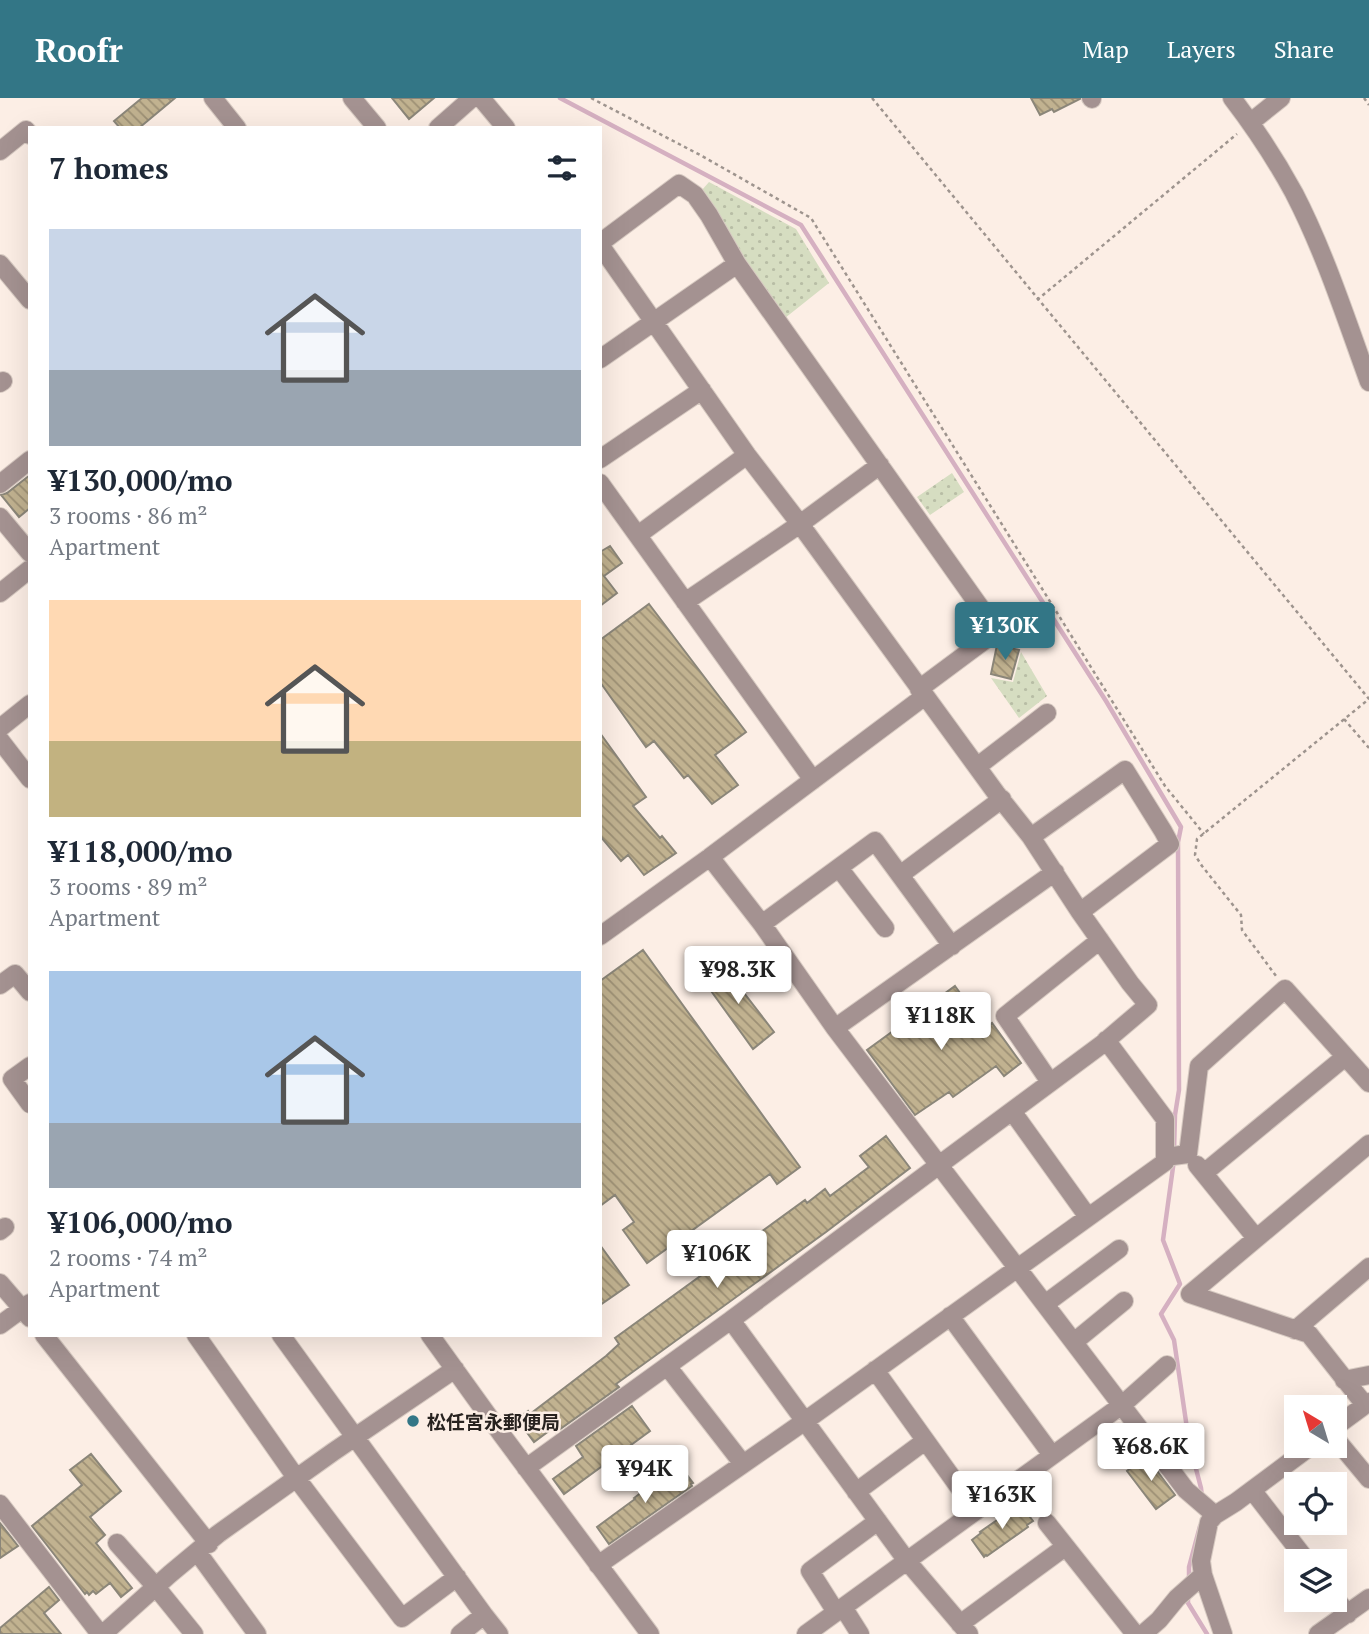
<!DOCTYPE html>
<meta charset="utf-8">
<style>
body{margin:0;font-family:"PT Serif","Noto Sans JP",serif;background:#f6f6f7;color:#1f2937;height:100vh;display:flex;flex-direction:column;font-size:26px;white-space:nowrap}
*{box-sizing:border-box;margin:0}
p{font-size:23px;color:#747a83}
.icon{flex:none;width:38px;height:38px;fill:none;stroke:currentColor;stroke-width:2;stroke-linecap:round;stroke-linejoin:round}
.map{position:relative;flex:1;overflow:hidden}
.drawer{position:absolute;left:28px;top:28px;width:574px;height:1211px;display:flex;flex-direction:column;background:#fff;border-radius:0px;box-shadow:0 7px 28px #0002}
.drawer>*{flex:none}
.needle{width:46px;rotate:322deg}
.buttons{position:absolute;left:1284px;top:1297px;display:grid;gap:14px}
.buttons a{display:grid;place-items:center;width:63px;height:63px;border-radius:0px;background:#fff;box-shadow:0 7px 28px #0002;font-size:35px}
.price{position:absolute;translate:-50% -60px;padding:0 16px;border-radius:7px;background:#fff;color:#222;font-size:23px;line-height:46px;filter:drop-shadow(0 2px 4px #0008)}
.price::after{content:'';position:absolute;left:50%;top:42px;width:21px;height:16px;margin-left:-10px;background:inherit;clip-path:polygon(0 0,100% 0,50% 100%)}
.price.on{background:#337686;color:#fff}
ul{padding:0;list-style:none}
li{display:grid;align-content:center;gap:14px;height:371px;padding:0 21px}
li span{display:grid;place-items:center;height:217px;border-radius:0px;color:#555}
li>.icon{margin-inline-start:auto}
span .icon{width:126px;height:126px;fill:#fffc;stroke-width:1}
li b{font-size:30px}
h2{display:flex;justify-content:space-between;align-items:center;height:84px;padding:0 21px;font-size:30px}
header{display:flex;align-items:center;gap:42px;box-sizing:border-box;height:98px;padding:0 35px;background:#337686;color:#fff}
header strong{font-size:33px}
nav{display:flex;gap:38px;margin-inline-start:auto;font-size:24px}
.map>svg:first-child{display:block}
.park{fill:url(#park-dots)}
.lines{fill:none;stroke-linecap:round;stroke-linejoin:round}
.stream{stroke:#d5b0c1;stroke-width:4.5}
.building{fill:url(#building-back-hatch);stroke:#8b8679;stroke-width:2}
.minor-casing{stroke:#d6c9c1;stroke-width:20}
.path{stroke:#9e948e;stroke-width:2.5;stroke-dasharray:3.5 3.5;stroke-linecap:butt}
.minor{stroke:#a49291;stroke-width:18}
.poi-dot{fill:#337686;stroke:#fceee5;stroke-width:2.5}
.labels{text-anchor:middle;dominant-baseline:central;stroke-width:5;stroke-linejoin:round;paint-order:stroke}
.poi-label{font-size:19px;font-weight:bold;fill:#27221f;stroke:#fceee5;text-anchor:start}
</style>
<header>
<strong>Roofr</strong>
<nav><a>Map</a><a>Layers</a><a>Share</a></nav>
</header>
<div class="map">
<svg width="1369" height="1536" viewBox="0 0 1369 1536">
<defs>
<pattern id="park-dots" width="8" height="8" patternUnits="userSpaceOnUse" patternTransform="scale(1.75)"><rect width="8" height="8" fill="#d6ddc1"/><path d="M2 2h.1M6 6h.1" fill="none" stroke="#b8bda5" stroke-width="1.8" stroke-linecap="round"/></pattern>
<pattern id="building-back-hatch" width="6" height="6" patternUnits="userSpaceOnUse" patternTransform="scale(1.75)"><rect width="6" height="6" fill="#c1b290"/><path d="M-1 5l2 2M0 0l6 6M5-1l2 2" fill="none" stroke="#9d9075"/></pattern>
</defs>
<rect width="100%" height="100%" fill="#fceee5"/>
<path class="park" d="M709,84L796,131L829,185L785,220L737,154L702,92Z
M952,375L964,394L930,417L917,399Z
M1021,554L1047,598L1019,620L991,580L1013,584Z"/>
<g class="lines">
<path class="stream" d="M560,0L801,127L1106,603L1181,729L1178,744L1179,992L1175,1017L1174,1053
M1174,1062L1163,1142L1180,1186L1161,1216L1174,1242L1189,1344L1201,1390L1202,1399
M1189,1481V1469L1200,1428
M1188,1497V1505L1207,1536"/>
</g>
<path class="building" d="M142,0H175L139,30H120L114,23Z
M392,0H434L409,21Z
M1031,0H1080V1L1054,14L1052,11L1040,17Z
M30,377V410L19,419L1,397L7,395Z
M610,448L622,465L604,478L617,495L600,508V454Z
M649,506L746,634L715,657L738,687L712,706L688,677L684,680L654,643L646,649L600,584V542Z
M997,547L1019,552L1011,581L991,576Z
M600,635L646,699L633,708L660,740L662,738L676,755L644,777L628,757L621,763L600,738Z
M643,852L800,1069L777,1086L770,1076L647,1165L623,1132L634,1124L615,1097L600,1108V883Z
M721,865L774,934L753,951L701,879Z
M955,888L985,930L992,925L1021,965L1004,978L996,968L953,999L949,994L915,1017L867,952Z
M886,1038L910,1070L826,1134L616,1286L619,1289L556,1334L553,1330L534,1344L517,1321L528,1313L530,1316L606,1258L619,1246L615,1240L805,1102L807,1105L825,1091L830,1098L869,1069L860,1058Z
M600,1147L629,1187L600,1207Z
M632,1308L650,1333L564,1396L553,1381L583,1359L576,1348Z
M91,1356L121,1393L90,1419L105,1437L96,1445L132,1490L121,1499L110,1485L96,1496L93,1493L89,1497L87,1494L85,1496L32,1428L82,1387L70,1372Z
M1146,1358L1175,1397L1156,1411L1127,1373Z
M681,1369L693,1385L691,1386L692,1388L609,1446L597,1429L635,1401L634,1400L651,1387L653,1389Z
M1020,1406L1033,1423L1027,1427L1028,1429L987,1458L986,1457L984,1459L972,1442L981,1435L980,1434Z
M0,1425L18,1448L0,1460Z
M49,1489L59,1502L44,1515L61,1536H0V1530Z"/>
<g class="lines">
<defs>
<path id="minor" d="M213,0L237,30
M352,0L377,30
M481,0L506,30
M1091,0L1092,1
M1232,0C1255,30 1276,62 1294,95C1325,155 1346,221 1369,284
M1251,24L1281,0
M438,30L472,0
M0,53L26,32L30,37
M600,145L679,86L695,97L709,117L737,166L997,533L919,591
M600,147L747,357L800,426L996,695L1031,739L1125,672L1163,733L1170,746L1080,814L1130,885L1148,907L1101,947L939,1067L1186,1392L1215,1417
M0,166L30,202
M600,261L737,166
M0,285L3,283
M600,361L702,292
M600,385L813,682
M0,386L30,362
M0,419L30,455
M638,437L747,357
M0,495L30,471
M685,504L800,426L880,367
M925,598L710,759L762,826L835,930L939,1067L731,1222L907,1463L969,1536
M0,630L30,606
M0,642L30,681
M978,668L1047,615
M1031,739L1080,814
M839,770L885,830
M900,777L1002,701
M762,826L875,743L952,848
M600,838L710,759
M0,887L15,876L30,894
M835,930L1055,774
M30,968L12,981L30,1006
M1050,984L1005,918L1100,842
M1012,1013L1088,1119
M1165,1059L1188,1056L1199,968L1285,891L1369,985
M1197,1067L1256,1140
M1204,1075L1345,959
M0,1133L5,1129
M0,1185L30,1220
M1045,1206L1119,1151
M950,1218L1052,1357
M0,1227L30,1205
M1295,1232L1369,1169
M44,1237L209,1446
M196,1237L297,1381L402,1520L457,1479
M281,1237L484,1517
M430,1237L502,1337L650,1536
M1074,1244L1124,1203
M667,1268L743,1366
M875,1272L976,1413
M1344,1282L1369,1277
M1365,1307L1309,1236L1190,1196L1369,1046
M1335,1329L1369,1304
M1335,1340L1369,1381
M526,1370L731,1222
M1252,1392L1307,1463
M856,1394L925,1343
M0,1406L100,1536
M1047,1425L1135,1536
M117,1445L156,1489L194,1536
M198,1455L257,1536
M598,1467L805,1323L1165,1064V1021L1106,942
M1203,1477L1223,1536
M1335,1500L1348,1516
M843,1509L860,1536
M836,1514L810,1473L878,1423
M960,1526L1065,1449
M103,1536L170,1476L218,1436L333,1354L455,1271
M460,1536L484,1517L499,1536
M806,1536L1122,1307L1167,1267
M1143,1536L1159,1522L1177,1500L1203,1477L1201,1463L1209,1424L1215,1417L1236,1404L1311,1348
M1318,1536L1369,1500"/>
</defs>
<use href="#minor" class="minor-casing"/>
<path class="path" d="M591,0L702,58L811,120L1165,688L1204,736
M872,0L1369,601L1197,741L1195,757L1202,768L1241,817L1242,832L1276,878
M1364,0L1369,7
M1037,202L1237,36
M1344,621L1369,650"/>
<use href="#minor" class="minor"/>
</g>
<circle class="poi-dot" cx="413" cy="1323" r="7"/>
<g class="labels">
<g class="poi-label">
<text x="427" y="1323">松任宮永郵便局</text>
</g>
</g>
</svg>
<div class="buttons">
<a><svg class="needle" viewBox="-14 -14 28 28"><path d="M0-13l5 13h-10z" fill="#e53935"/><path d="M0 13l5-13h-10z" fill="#747a83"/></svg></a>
<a><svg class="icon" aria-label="locate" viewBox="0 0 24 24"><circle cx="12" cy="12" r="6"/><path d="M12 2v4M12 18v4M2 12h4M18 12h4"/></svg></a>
<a><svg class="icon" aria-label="layers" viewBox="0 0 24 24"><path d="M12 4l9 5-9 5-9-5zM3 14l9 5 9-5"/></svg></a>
</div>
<b class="price on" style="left:1005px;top:564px">¥130K</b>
<b class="price" style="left:738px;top:908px">¥98.3K</b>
<b class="price" style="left:941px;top:954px">¥118K</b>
<b class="price" style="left:717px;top:1192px">¥106K</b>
<b class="price" style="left:1151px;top:1385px">¥68.6K</b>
<b class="price" style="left:645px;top:1407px">¥94K</b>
<b class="price" style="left:1002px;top:1433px">¥163K</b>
<section class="drawer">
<h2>7 homes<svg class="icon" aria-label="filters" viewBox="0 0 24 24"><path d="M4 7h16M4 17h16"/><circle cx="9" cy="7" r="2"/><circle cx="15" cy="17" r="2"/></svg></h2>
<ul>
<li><span style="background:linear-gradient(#c9d6e8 65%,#9aa5b1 0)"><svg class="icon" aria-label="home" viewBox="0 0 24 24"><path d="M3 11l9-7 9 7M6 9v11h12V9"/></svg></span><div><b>¥130,000/mo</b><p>3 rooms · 86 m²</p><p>Apartment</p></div></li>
<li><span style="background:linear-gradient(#ffd9b3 65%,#c2b280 0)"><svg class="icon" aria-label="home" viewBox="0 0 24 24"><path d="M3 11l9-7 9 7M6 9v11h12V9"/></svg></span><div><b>¥118,000/mo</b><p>3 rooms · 89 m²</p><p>Apartment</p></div></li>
<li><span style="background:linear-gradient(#a9c7e8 70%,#9aa5b1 0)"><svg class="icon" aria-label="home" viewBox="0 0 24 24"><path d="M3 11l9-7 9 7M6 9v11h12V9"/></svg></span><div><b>¥106,000/mo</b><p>2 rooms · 74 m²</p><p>Apartment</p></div></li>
</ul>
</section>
</div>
